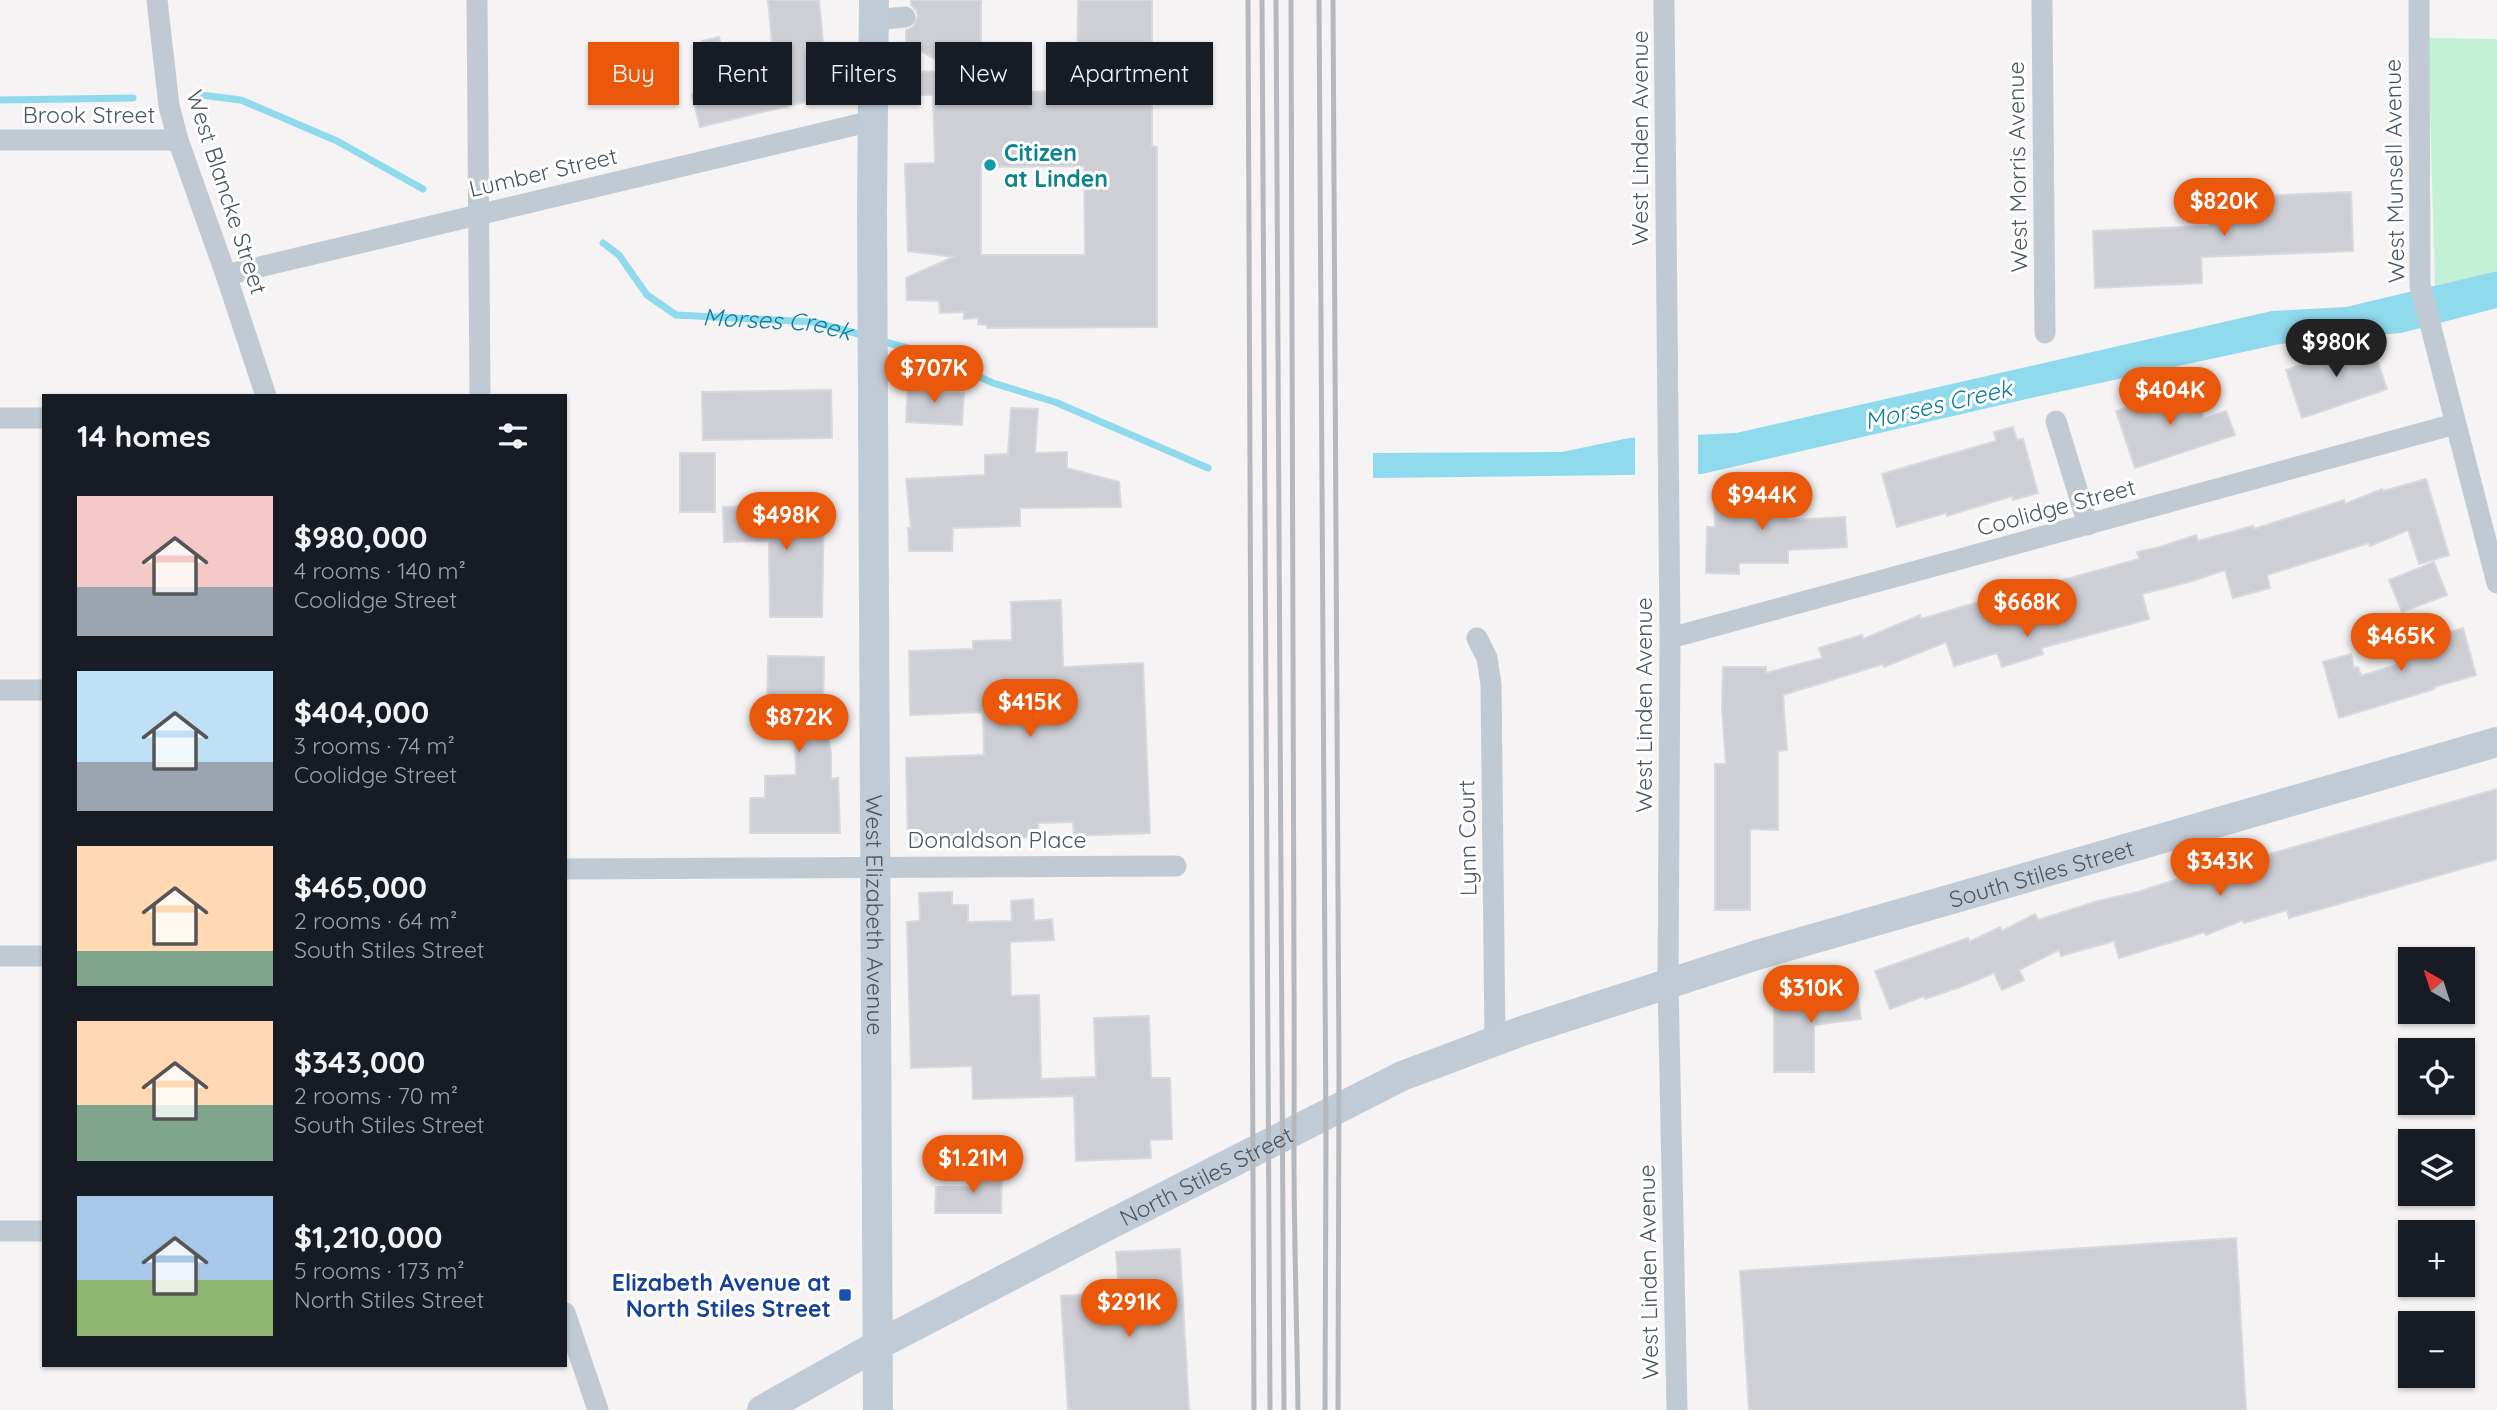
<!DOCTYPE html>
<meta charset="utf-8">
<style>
body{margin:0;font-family:Quicksand,sans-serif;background:#242831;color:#f1f3f6;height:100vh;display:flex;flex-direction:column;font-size:26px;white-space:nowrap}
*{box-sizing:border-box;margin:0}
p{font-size:23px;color:#9ea1a6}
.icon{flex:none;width:38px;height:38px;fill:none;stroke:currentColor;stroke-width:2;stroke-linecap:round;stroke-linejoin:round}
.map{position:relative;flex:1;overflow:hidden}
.drawer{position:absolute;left:42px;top:394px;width:525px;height:973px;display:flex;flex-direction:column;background:#171b24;border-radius:0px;box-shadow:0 2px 5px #0004}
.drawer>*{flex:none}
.hud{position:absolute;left:588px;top:42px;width:665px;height:63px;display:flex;gap:14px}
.needle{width:46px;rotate:321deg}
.fabs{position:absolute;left:2398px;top:947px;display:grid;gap:14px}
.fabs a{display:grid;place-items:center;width:77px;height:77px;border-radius:0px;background:#171b24;box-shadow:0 2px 5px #0004;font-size:35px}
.price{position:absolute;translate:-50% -60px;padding:0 16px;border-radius:24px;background:#ea580c;color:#fff;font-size:23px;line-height:46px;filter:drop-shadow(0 2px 4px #0008)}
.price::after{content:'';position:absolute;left:50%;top:42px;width:21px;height:16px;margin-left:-10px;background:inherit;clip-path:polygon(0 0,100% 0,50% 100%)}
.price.active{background:#222;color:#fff}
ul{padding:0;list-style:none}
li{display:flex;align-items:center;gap:21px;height:175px;padding:0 35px}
li span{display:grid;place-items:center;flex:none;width:196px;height:140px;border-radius:0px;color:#555}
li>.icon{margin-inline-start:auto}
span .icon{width:84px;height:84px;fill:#fffc;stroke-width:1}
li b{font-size:30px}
h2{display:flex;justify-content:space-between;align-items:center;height:84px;padding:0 35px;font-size:30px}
.chip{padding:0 24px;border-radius:0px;background:#171b24;box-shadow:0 2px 5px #0004;font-size:24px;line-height:63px}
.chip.active{background:#ea580c;color:#fff}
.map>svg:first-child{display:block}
.green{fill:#c3f1d5}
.water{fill:#90daee}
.pier{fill:#f5f3f3}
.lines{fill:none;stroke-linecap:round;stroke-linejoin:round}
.stream{stroke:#90daee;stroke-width:7}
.building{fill:#cdcfd5;stroke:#d7d9de;stroke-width:2;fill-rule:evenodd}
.street{stroke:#c1cad2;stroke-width:21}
.secondary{stroke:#c1cbd6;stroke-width:30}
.rail{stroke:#b5b8bd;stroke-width:5}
.culture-dot{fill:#0f9aa8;stroke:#fff;stroke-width:2.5}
.transit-dot{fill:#1a4fb4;stroke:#fff;stroke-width:2.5}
.labels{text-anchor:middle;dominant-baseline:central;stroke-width:6;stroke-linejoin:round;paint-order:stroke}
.street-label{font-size:23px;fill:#4a5661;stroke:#fff}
.culture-label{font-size:23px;font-weight:bold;fill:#0d838f;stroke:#fff;text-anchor:start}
.transit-label{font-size:23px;font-weight:bold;fill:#164399;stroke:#fff;text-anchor:end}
.water-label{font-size:24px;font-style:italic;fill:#0c7c9b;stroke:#fff}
</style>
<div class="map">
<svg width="2497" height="1410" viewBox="0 0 2497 1410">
<rect width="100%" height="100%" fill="#f5f3f3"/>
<path class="green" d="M2428,38L2497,39V271L2435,286Z"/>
<path class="water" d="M2497,271V308L2401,333L2280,344L2031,398L1702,474L1373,478V453L1562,452L1629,438L1736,433L2272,311L2346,307Z"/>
<path class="pier" d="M1698,434V478H1635V435Z"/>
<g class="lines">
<g class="stream">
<path d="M201,95L241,100L337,141L423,189"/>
<path d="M0,100L133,98"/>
<path id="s1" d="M603,243L619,255L647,295L676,315L814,322L866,336"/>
<path d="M881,341L927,353L993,383L1055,402L1208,468"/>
</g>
</g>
<path class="building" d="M768,0H819L823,43L804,45L817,99L700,127L692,94L712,89L702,41L719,37L727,76L774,65Z
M911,0H981V84H1014L1015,92L1077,91L1078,0H1152V146L1157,147V327L987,328V325L978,324V318L964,319V312L940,313L939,301L907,300L906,278L953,257L908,251L905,164L935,163L933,95H905V72L957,71L906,43V30L913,27L918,16L916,10L911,5ZM1084,166L1085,255H981V167Z
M2351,192L2353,251L2201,257L2202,283L2095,288L2093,231L2209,226L2208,198Z
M2371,341L2387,389L2302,418L2286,370Z
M908,382L942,383V392L964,393L962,425L906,422Z
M2194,387L2204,419L2226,411L2235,435L2135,468L2116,411Z
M831,390L832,438L703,440L702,392Z
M1011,408L1038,409L1035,453L1067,452V468L1119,482L1121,507L1020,508V526L953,528L952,551H909L908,528H911L906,479L985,475V455L1008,454Z
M2013,427L2017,440L2023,439L2038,493L2013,500L2012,496L1947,516L1946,513L1897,527L1882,474L1996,441L1994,432Z
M680,453H715V512H680Z
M2426,479L2449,555L2419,564L2408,530L2370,546L2369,543L2267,575L2270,588L2233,598L2225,570L2189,582L2142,594L2149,619L2041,648L2043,654L2002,667L1997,653L1954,666L1946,642L1884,667L1883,664L1783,695L1787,750L1778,751V830L1750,829V910H1715V764H1726L1722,709L1723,667H1766V673L1822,658L1819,648L1862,635L1863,639L1920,615L1921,619L2022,589L2023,591L2139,559L2137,552L2160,547L2196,535L2198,541L2253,526L2254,529L2344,500L2345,504L2382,489L2383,491Z
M1761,487V507H1775V518H1788V520L1845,517L1847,547L1788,550V563H1739V574L1706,573L1707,527H1715L1714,488Z
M824,503L822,617H770L769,541L724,542L723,507Z
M2434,562L2447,595L2402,612L2389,580Z
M1061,600L1063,667L1143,663L1150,833L1074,836L1073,822L1038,823L1039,837L908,841L906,758L984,755L983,712L910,715L909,651L973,649V641L1012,640L1011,602Z
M2463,628L2476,675L2434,687L2435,689L2339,718L2323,662L2351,654L2354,668L2358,667L2361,676L2399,664L2394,645L2415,639L2416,642Z
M768,656L824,657L823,703L831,753V779L838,778L840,833H750V798H765V776L796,775L795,728L779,730L777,712L767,714Z
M2497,789V859L2289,918L2287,910L2244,923L2243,920L2206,935L2205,932L2119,958L2114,941L2061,956L2059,950L2019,970L2024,980L2002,990L1994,973L1960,987L1925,999L1924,996L1890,1009L1875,971L1968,938L1969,942L2000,927L2002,931L2035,914L2038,920L2098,901L2138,892L2178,879L2179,882L2216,866L2217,869Z
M952,892V905H968V922L1012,921L1011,901L1033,899L1034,921L1052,919L1054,940L1010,942L1011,996L1039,995L1041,1079L1096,1077L1094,1018L1149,1016L1151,1078H1170L1172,1139L1150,1140L1151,1158L1076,1161L1074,1096L973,1099L972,1066L911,1068L907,922L920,921L919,893Z
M1855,977L1861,1019L1814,1025V1072H1774V1004H1828L1825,981Z
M974,1170H1002L1001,1213H935L936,1187H974Z
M2236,1238L2246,1410H1749L1740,1271Z
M1180,1249L1189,1410H1068L1061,1296L1119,1293L1116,1252Z"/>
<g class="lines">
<path class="street" d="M157,0L169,106L178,140L226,275L266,396
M477,0L480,396
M1664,0L1670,638L1668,984L1677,1410
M2042,0L2045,333
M2419,0L2420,285L2497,583
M874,20L905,17
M0,140H178
M226,275L872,121
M0,418H44
M2056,421L2088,525
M1477,638L1487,658L1491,684L1495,1041
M1670,638L2455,424
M0,690H44
M565,869L1176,866
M0,956H44
M0,1231H44
M565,1313L598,1410"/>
<g class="secondary">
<path id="s2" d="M874,0L872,208L878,1410"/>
<path id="s3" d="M762,1410L878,1345L1097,1231L1402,1076L1522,1031L1757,955L2497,742"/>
</g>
<path class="rail" d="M1248,0L1254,1410
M1262,0L1270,1410
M1276,0C1276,470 1279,940 1284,1410
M1291,0C1291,385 1295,770 1294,1155C1294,1240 1297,1325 1298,1410
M1319,0L1326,1140L1325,1410
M1333,0L1339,1072L1338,1410"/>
</g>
<circle class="culture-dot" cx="990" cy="165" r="7"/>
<rect class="transit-dot" x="838" y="1288" width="14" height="14" rx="3.5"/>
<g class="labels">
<g class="street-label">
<text x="89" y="114">Brook Street</text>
<text transform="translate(1639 138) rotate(-90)">West Linden Avenue</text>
<text transform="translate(2017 167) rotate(-91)">West Morris Avenue</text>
<text transform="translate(2394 171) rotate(-91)">West Munsell Avenue</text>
<text transform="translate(543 172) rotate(-13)">Lumber Street</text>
<text transform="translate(227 192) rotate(72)">West Blancke Street</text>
<text transform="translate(2056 507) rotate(-15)">Coolidge Street</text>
<text transform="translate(1643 705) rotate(-90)">West Linden Avenue</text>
<text transform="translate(1467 838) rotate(-91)">Lynn Court</text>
<text x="997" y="839">Donaldson Place</text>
<text stroke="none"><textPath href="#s3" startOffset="1393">South Stiles Street</textPath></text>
<text stroke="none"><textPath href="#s2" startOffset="915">West Elizabeth Avenue</textPath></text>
<text stroke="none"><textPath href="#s3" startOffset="502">North Stiles Street</textPath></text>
<text transform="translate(1648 1272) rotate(-91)">West Linden Avenue</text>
</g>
<g class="culture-label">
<text x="1004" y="152">Citizen<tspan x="1004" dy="26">at Linden</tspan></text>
</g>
<g class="transit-label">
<text x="831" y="1282">Elizabeth Avenue at<tspan x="831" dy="26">North Stiles Street</tspan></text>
</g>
<g class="water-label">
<text stroke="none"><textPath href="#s1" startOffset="206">Morses Creek</textPath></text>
<text transform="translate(1938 404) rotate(-13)">Morses Creek</text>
</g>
</g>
</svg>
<div class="fabs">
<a><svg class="needle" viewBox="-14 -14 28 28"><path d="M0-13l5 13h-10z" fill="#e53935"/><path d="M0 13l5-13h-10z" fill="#9ea1a6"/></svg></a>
<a><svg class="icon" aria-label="locate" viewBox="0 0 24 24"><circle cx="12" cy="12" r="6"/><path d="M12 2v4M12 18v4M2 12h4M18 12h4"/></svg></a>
<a><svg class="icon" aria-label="layers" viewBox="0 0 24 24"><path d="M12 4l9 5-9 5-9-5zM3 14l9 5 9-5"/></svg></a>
<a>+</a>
<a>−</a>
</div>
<b class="price" style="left:2224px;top:238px">$820K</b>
<b class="price active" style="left:2336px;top:379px">$980K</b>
<b class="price" style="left:934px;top:405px">$707K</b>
<b class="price" style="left:2170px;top:427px">$404K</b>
<b class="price" style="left:1762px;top:532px">$944K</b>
<b class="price" style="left:786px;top:552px">$498K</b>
<b class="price" style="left:2027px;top:639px">$668K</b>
<b class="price" style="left:2401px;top:673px">$465K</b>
<b class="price" style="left:1030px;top:739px">$415K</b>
<b class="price" style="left:799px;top:754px">$872K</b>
<b class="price" style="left:2220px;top:898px">$343K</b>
<b class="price" style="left:1811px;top:1025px">$310K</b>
<b class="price" style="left:973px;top:1195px">$1.21M</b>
<b class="price" style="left:1129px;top:1339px">$291K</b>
<div class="hud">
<a class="chip active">Buy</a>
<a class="chip">Rent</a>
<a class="chip">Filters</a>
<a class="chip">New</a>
<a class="chip">Apartment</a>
</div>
<section class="drawer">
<h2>14 homes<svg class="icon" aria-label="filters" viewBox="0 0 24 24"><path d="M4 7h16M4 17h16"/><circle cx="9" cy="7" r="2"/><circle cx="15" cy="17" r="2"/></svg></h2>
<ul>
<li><span style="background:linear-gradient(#f6c9c9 65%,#9aa5b1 0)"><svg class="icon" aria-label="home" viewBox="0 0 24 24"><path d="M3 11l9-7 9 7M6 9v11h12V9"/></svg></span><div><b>$980,000</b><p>4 rooms · 140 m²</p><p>Coolidge Street</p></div></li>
<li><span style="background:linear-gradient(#bfe0f5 65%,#9aa5b1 0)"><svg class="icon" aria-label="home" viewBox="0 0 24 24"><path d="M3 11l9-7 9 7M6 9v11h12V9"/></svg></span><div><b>$404,000</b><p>3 rooms · 74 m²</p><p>Coolidge Street</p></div></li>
<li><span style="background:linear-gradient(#ffd9b3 75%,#7fa58c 0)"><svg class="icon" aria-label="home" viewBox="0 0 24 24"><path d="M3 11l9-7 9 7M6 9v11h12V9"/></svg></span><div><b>$465,000</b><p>2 rooms · 64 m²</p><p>South Stiles Street</p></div></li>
<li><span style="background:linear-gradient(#ffd9b3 60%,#7fa58c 0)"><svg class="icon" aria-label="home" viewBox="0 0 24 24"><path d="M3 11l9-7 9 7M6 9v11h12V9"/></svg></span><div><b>$343,000</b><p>2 rooms · 70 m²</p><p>South Stiles Street</p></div></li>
<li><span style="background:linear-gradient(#a9c7e8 60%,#8fb573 0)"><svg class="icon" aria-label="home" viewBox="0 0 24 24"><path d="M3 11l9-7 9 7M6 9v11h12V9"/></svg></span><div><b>$1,210,000</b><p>5 rooms · 173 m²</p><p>North Stiles Street</p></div></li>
</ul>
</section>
</div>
